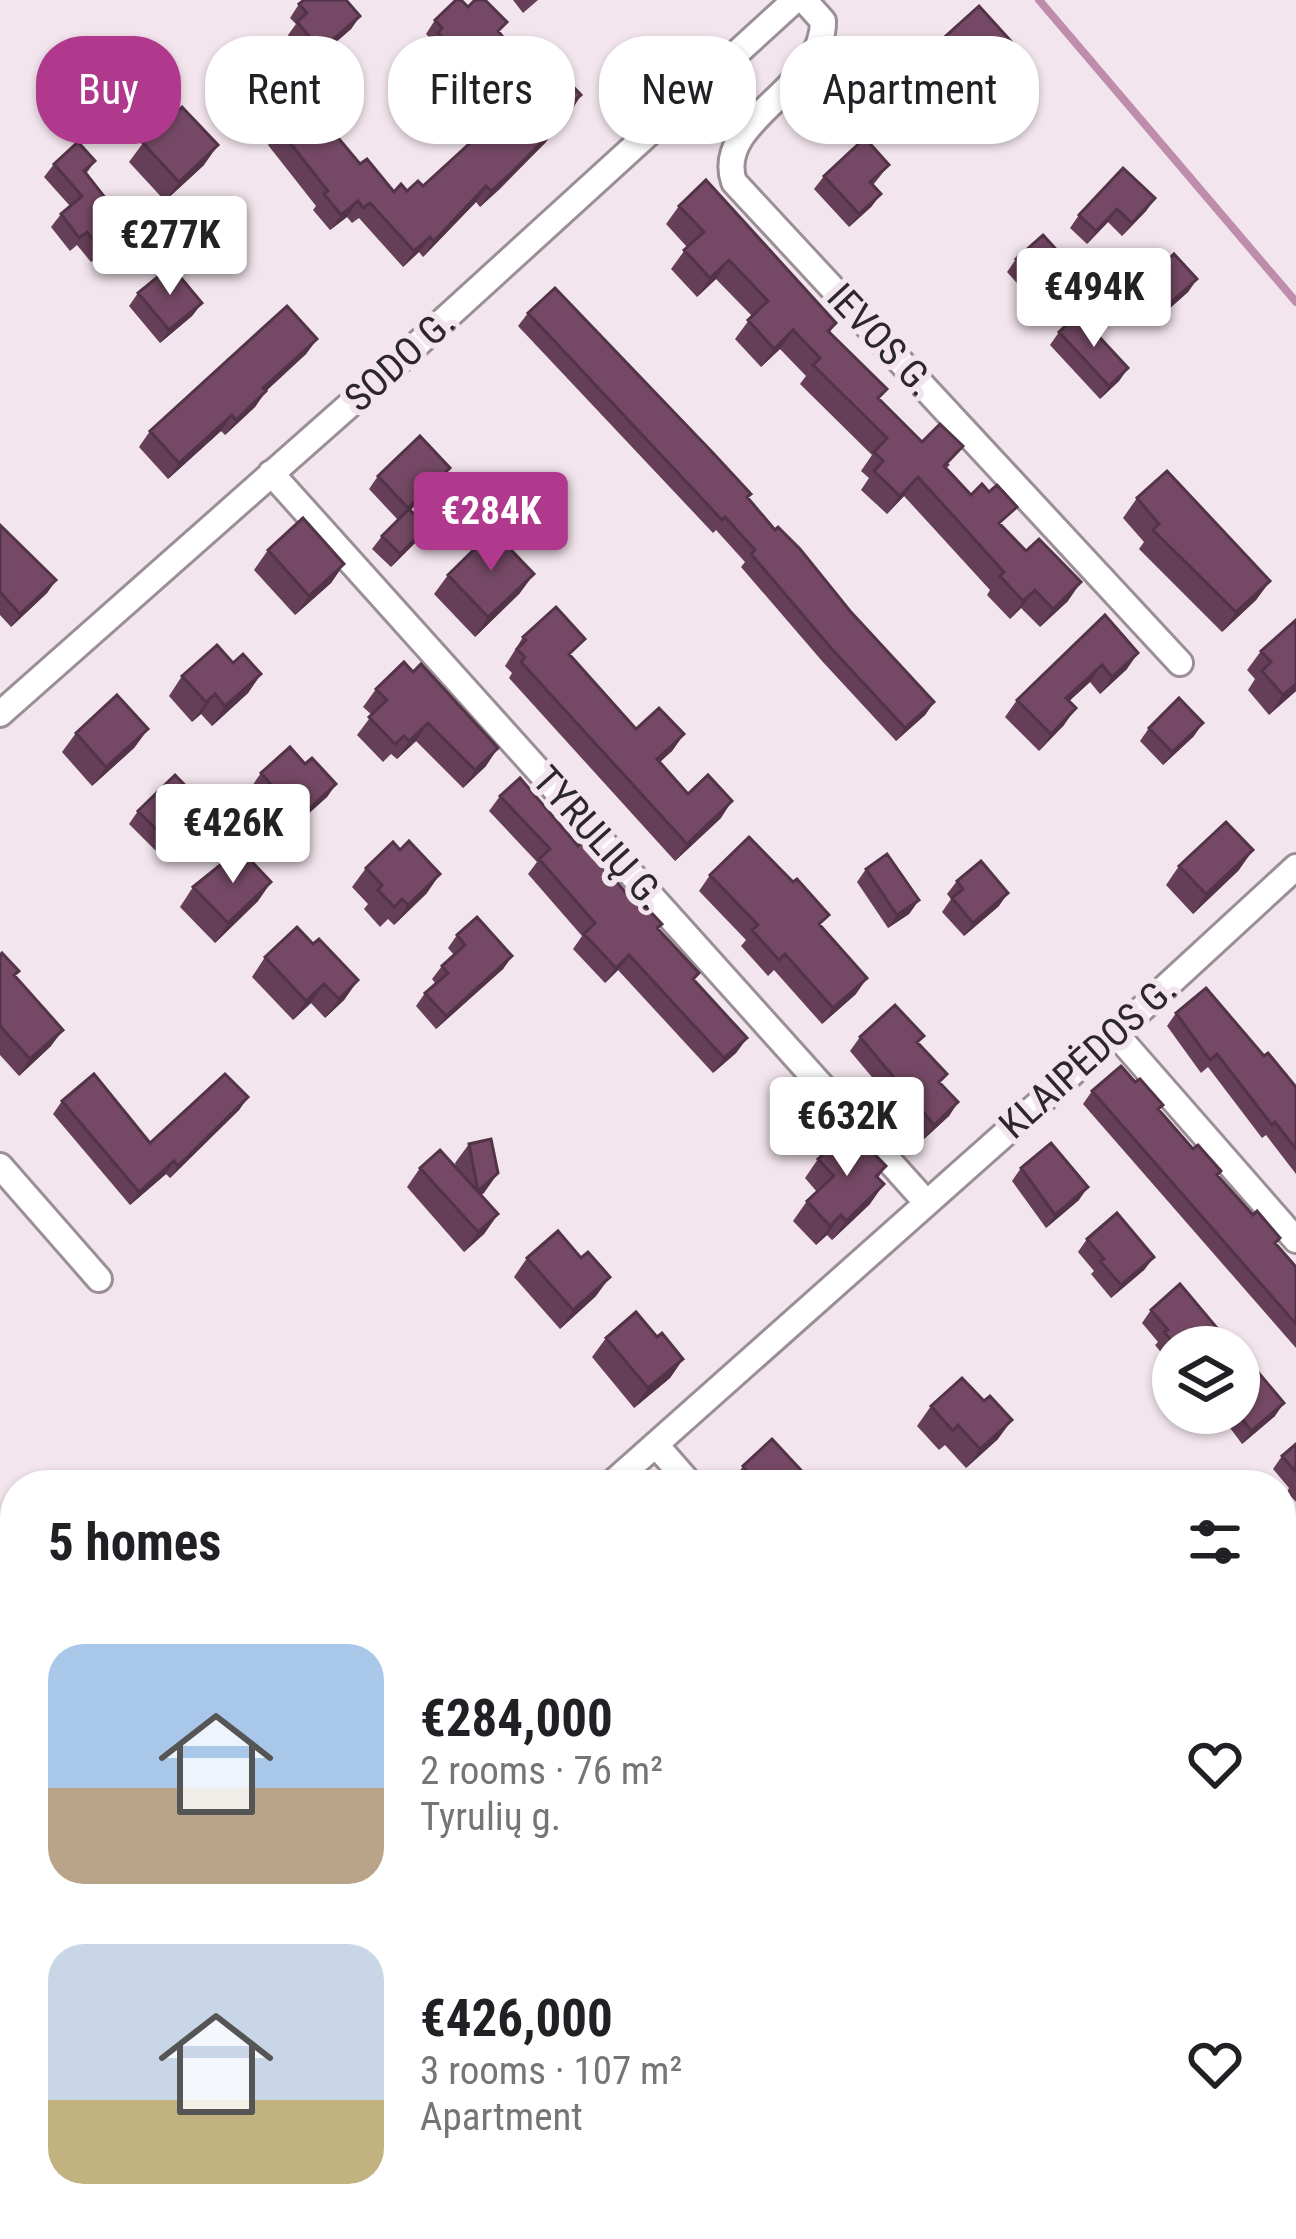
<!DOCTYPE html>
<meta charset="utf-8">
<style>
body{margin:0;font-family:"Roboto Condensed",sans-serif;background:#f6f6f6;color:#202124;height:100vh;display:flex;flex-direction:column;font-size:45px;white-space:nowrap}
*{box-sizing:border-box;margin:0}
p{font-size:39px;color:#757577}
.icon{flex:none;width:66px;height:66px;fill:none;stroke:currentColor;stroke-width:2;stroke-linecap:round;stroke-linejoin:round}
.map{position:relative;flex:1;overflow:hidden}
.panel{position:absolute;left:0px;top:1470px;width:1296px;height:771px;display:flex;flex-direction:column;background:#fff;border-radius:48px 48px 0 0;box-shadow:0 3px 9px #0004}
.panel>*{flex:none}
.banner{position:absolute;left:36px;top:36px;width:1224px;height:108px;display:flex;gap:24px}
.controls{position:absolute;left:1152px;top:1326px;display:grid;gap:24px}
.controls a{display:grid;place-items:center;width:108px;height:108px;border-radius:50%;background:#fff;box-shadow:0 3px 9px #0004;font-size:60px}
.price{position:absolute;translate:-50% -102px;padding:0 27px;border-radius:12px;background:#fff;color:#222;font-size:39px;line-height:78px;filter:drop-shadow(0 3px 6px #0008)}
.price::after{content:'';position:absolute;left:50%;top:72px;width:36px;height:27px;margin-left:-18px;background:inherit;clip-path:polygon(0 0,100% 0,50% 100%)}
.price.active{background:#b1398d;color:#fff}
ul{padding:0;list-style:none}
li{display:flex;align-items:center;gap:36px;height:300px;padding:0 48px}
li span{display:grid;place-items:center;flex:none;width:336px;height:240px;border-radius:36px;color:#555}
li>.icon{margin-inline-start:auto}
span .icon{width:144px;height:144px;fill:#fffc;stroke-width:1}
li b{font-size:51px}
h2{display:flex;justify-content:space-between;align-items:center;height:144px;padding:0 48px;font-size:51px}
.tag{padding:0 42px;border-radius:48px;background:#fff;box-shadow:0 3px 9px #0004;font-size:42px;line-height:108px}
.tag.active{background:#b1398d;color:#fff}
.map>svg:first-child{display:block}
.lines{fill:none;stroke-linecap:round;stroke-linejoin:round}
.stream{stroke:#be8dab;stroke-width:8}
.minor-casing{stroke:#9b8e96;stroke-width:30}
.path{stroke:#93898e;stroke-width:4.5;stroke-dasharray:9 6;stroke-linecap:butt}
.minor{stroke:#fff;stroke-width:24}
.wall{fill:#653f57}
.shaded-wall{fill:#523347}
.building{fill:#754965;stroke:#523347;stroke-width:3}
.labels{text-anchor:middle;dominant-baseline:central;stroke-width:12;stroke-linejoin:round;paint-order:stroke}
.street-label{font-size:39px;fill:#2c272a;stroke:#f3e5ed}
</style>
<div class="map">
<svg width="1296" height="2239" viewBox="0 0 1296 2239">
<rect width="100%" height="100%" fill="#f3e5ed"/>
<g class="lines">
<path class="stream" d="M1039,0L1296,302
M0,1613L15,1632
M1281,1806L1296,1782
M0,1993L15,1980
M0,2002L4,2009
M353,2226L375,2239
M1023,2239L1030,2226"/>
<defs>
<path id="minor" d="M804,0L823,21C824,89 713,120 734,182L1180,663
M271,473L926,1202
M0,714L389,370L795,0
M1115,1033L1296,1240
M0,1166L99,1279
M656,1445L691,1485
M610,1485L1044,1099L1296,867
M0,2041L15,2028"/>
</defs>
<use href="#minor" class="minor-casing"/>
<path class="path" d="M203,2239L212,2226"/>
<use href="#minor" class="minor"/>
</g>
<path class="wall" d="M513,0H538L523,13Z
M299,4L360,16L351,29L312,63L288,35L296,24L290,18Z
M435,20L499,33L494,50L464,78L428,46L432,40L426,34Z
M1028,60L1014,80L968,121L936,86L877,140L839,98L852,78L918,61Z
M581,95L571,111L555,124L546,142L500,189L480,207L476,202L423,257L419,252L403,267L359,218L352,223L347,217L330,230L313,210L316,206L268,145L279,129L360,164L394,192L407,191L423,186L479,135L478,133L489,117Z
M143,143L204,165L165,201L129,162Z
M95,161L86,174L118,240L91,262L77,245L70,251L51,227L61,214L70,206L44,177L54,164Z
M889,165L873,185L881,194L871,207L849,227L814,189L824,176Z
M1155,198L1146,211L1122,236L1108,222L1087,244L1070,228L1079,215Z
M679,206L836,323L830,332L887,389L879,399L922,442L950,465L946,468L1003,527L1068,601L1040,627L1021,608L1010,619L987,595L990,590L904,496L887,514L861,490L869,478L861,471L872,455L800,384L806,376L780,349L761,367L735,339L752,316L716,279L697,297L671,269L687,247L666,224Z
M1016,259L1053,271L1056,275L1047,288L1033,301L1007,272Z
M1159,269L1197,279L1188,292L1151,325L1120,291L1130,278Z
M138,293L202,303L192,316L160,343L129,306Z
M528,313L751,494L747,498L775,530L934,702L925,715L896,741L822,661L741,567L745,562L716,530L713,533L518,326Z
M1059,332L1128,368L1119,381L1100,399L1050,345Z
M317,339L306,354L266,391L255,407L225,435L221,431L168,479L139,447L150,431Z
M378,476L441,481L410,510L418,540L391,567L372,549L382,536L398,520L369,489Z
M1137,498L1270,581L1256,600L1222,632L1139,549L1144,542L1123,518Z
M0,525L56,580L47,593L11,627L0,615Z
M268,550L344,564L331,583L295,615L254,570Z
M448,575L520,593L475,637L434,594Z
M1105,615L1127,669L1100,694L1090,682L1069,701L1064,725L1039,751L1005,717L1017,700Z
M1296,620V691L1269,715L1248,690L1255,679L1247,670L1261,651Z
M523,637L572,657L636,729L684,734L672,751L660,762L688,794L721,818L675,861L509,678L512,673L505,666Z
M404,662L486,766L463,788L416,741L397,759L391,754L383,762L357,735L372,715L363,707L376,689Z
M233,663L261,674L248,693L212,726L201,714L192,722L169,696L182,676Z
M1149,728L1194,736L1163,765L1140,741Z
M148,729L134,748L92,786L62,752L76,733Z
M305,764L336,784L327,797L299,822L281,802L273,810L252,786L261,773Z
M500,796L578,846L626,893L662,924L658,929L699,973L694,981L747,1038L736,1053L713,1073L618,970L605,983L573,949L582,936L528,874L537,862L489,811Z
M138,811L199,823L163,858L129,824Z
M1179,866L1239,870L1193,914L1166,885Z
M366,868L427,893L394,925L388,919L380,927L364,909L368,904L352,887Z
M866,869L919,900L909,914L888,928L857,882Z
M710,875L821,926L856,994L822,1024L774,970L768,976L741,946L746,940L699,891Z
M957,881L999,906L964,936L942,912L951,899L947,894Z
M271,882L258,901L215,943L180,907L193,887Z
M457,935L512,956L503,969L436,1029L416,1006L425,993L436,984L432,979L442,966L454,955L448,948Z
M313,944L358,980L344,1000L325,1018L311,1003L293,1020L252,977L265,957Z
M0,955L15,976L51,1046L19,1076L0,1055Z
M1176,1013L1264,1056L1296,1087V1174L1266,1135L1262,1138L1208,1067L1201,1073L1167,1026Z
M860,1037L919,1043L940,1084L958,1102L949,1116L924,1139L850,1051Z
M1135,1082L1163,1105L1159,1110L1193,1149L1221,1171L1218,1176L1253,1215L1280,1238L1276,1244L1296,1267V1348L1083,1104L1092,1091Z
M248,1097L239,1110L170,1178L166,1174L130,1205L53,1114L62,1101L150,1143Z
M469,1144L498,1173L481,1195L498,1214L484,1234L464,1252L407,1187L420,1168L456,1167L455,1163Z
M818,1159L886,1166L878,1178L870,1204L832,1240L827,1235L816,1245L793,1221L807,1201L817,1192L805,1178Z
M1021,1168L1079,1200L1046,1228L1012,1181Z
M1087,1239L1154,1257L1144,1270L1111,1298L1091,1274L1094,1271L1078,1252Z
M527,1258L596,1296L560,1329L514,1277Z
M1151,1310L1208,1341L1201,1347H1173V1367L1155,1345L1158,1342L1142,1323Z
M657,1337L683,1359L670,1378L634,1408L592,1357L606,1338Z
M931,1406L998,1439L966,1468L945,1445L939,1450L917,1426Z
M1219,1413H1239L1275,1416L1242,1444Z
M1296,1444V1502L1287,1492L1289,1488L1273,1469L1282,1456Z
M743,1466L809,1484V1485H738L734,1480Z
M1296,1637V1670L1281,1660Z
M1296,1893V1931L1281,1914Z
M66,2226H154L141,2239H53Z"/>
<path class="shaded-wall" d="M360,16L351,29L312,63L321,50Z
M503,37L494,50L464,78L473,65Z
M1028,60L1014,80L968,121L982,102Z
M950,66L936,86L877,140L891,120Z
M581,95L571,111L545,132L556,116Z
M557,127L546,142L480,207L491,191Z
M218,145L204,165L165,201L179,182Z
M486,186L476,202L423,257L434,241Z
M881,194L871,207L849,227L859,214Z
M1155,198L1146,211L1122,236L1132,223Z
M358,201L347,217L330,230L341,215Z
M1117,209L1108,222L1087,244L1096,231Z
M128,227L118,240L91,262L100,249Z
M430,237L419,252L403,267L414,251Z
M729,260L716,279L697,297L710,278Z
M1056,275L1047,288L1033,301L1042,288Z
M1197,279L1188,292L1151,325L1160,312Z
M202,303L192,316L160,343L169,330Z
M793,330L780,349L761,367L774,349Z
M317,339L306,354L252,404L263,388Z
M1128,368L1119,381L1100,399L1109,386Z
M266,391L255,407L225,435L236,420Z
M232,415L221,431L168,479L179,463Z
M450,468L441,481L399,521L408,508Z
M918,477L904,496L887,514L900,496Z
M427,527L418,540L391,567L400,554Z
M344,564L331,583L295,615L309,596Z
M534,574L520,593L475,637L488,617Z
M56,580L47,593L11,627L20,614Z
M1270,581L1256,600L1222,632L1236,612Z
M1081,582L1068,601L1040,627L1053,609Z
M1035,590L1021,608L1010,619L1023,601Z
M1138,653L1127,669L1100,694L1112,677Z
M1102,665L1090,682L1054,715L1066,698Z
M261,674L248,693L212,726L225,706Z
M1296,684V691L1269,715L1283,695Z
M215,694L201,714L192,722L206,702Z
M934,702L925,715L896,741L905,728Z
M1076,708L1064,725L1039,751L1051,734Z
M428,723L416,741L397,759L409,741Z
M1203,723L1194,736L1163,765L1172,752Z
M148,729L134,748L92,786L106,767Z
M684,734L672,751L645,775L657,759Z
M498,748L486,766L463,788L475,770Z
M336,784L327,797L299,822L309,809Z
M732,801L721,818L675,861L687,844Z
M208,809L199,823L163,858L172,845Z
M1253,850L1239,870L1193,914L1206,894Z
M440,874L427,893L394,925L408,905Z
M271,882L258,901L215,943L228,923Z
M1008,893L999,906L964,936L973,923Z
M919,900L909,914L888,928L897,915Z
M629,955L618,970L605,983L616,968Z
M512,956L503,969L436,1029L446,1016Z
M867,978L856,994L822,1024L833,1008Z
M358,980L344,1000L325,1018L339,999Z
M324,984L311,1003L293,1020L306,1001Z
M63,1030L51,1046L19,1076L30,1059Z
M747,1038L736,1053L713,1073L724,1058Z
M248,1097L239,1110L170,1178L178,1166Z
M958,1102L949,1116L924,1139L934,1125Z
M174,1161L166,1174L130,1205L139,1192Z
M498,1173L484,1193L464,1210L478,1191Z
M884,1184L870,1204L832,1240L846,1221Z
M1088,1187L1079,1200L1046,1228L1055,1215Z
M498,1214L484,1234L464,1252L478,1232Z
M841,1215L827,1235L816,1245L830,1226Z
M1154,1257L1144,1270L1111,1298L1121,1285Z
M610,1277L596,1296L560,1329L573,1310Z
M1217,1328L1208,1341L1201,1347H1195Z
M683,1359L670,1378L634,1408L648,1388Z
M1284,1403L1275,1416L1242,1444L1251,1431Z
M1012,1420L998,1439L966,1468L980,1449Z
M1296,1583L1292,1592L1281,1601V1596Z
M15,1936L9,1947L0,1954V1949Z
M15,2151V2156L0,2170V2165Z
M149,2226H154L141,2239H139Z"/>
<path class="building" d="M304,0H346L360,16L321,50L297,22L307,13L299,4Z
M456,0H461L468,7L475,0H485L507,22L498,31L503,37L473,65L438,33L442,28L435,20Z
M979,6L1028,60L982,102L950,66L891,120L852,78L872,60L883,71L908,49L918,61Z
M552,65L581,95L556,116L553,122L557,127L511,173L491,191L486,186L434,241L430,237L414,251L370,203L363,208L358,201L341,215L324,194L328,191L279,129L310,104L360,164L367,159L394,192L401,184L407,191L418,181L423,186L493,122L489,117Z
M182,107L218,145L179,182L143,143Z
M865,138L889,165L870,182L881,194L859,214L824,176Z
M78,142L95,161L84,171L128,227L100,249L87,232L79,238L61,214L82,196L54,164Z
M1123,168L1155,198L1132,223L1117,209L1096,231L1079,215Z
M706,180L836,323L828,331L887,389L878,398L922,442L940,424L963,446L944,466L971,495L982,484L989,492L997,485L1017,507L999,523L1026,551L1039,539L1081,582L1053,609L1035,590L1023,601L1000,576L1004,572L918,477L900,496L874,471L883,461L874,452L887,438L813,365L820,358L793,330L774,349L748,320L768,301L729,260L710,278L684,250L704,232L679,206Z
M1043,235L1063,257L1050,269L1056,275L1042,288L1016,259Z
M1174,254L1197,279L1160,312L1130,278L1150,260L1159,269Z
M171,266L202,303L169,330L138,293Z
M555,288L713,453L751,494L747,497L775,530L778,527L800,549L850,611L934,702L905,728L831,648L751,554L755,550L725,517L722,520L528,313Z
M287,306L317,339L263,388L266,391L236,420L232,415L179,463L150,431Z
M1078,314L1128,368L1109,386L1059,332Z
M420,436L450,468L408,508L378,476Z
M1167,471L1270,581L1236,612L1153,530L1159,524L1137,498Z
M409,509L427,527L400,554L382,536Z
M303,518L344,564L309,596L268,550Z
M0,525L56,580L20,614L0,592Z
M493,531L534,574L488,617L448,575Z
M556,607L585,639L569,654L636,729L659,708L684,734L657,759L688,794L708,775L732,801L687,844L521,662L525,657L517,649L526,640L523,637Z
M1105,615L1138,653L1112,677L1102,665L1066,698L1076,708L1051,734L1017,700Z
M1296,620V684L1283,695L1262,671L1271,662L1261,651Z
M217,645L233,663L243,654L261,674L225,706L215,694L206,702L182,676Z
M404,662L413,672L421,664L498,748L475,770L428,723L409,741L404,736L395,744L369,717L387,700L376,689Z
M117,695L148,729L106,767L76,733Z
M1179,698L1203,723L1172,752L1149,728Z
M290,747L305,764L312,758L336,784L309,809L291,789L282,797L261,773Z
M175,775L208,809L172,845L138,811Z
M520,778L578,846L582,842L626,893L630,890L662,924L657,928L699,973L693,979L747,1038L724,1058L629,955L616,968L584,934L595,923L539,859L550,849L500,796Z
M1226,822L1253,850L1206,894L1179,866Z
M749,837L793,882L797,879L829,915L819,924L867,978L833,1008L785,954L779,960L752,930L758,925L710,875Z
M409,841L440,874L408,905L402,899L394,907L378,890L382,885L366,868L393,842L400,850Z
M240,849L271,882L228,923L193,887Z
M887,854L919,900L897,915L866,869Z
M981,861L1008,893L973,923L952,898L963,889L957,881Z
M477,917L512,956L446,1016L425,993L448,973L442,966L465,945L457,935Z
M297,927L313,944L319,939L358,980L339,999L324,984L306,1001L265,957Z
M2,953L19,971L14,975L63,1030L30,1059L0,1026V955Z
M1206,988L1264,1056L1268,1053L1296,1087V1149L1275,1122L1272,1125L1217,1054L1210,1060L1176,1013Z
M895,1005L924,1036L917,1042L947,1074L939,1082L958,1102L934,1125L860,1037Z
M1121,1066L1135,1082L1140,1079L1163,1105L1158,1109L1193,1149L1198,1145L1221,1171L1217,1175L1253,1215L1257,1211L1280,1238L1275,1243L1296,1267V1324L1092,1091Z
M94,1074L150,1143L225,1074L248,1097L178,1166L174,1161L139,1192L62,1101Z
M850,1129L886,1166L876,1176L884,1184L846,1221L841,1215L830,1226L807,1201L834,1176L818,1159Z
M491,1139L498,1173L478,1191L469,1144Z
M1051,1143L1088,1187L1055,1215L1021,1168Z
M440,1150L498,1214L478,1232L420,1168Z
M1117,1213L1154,1257L1121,1285L1100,1261L1104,1259L1087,1239Z
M558,1231L581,1258L588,1252L610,1277L573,1310L527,1258Z
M1180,1284L1217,1328L1195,1347H1177L1164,1332L1168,1330L1151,1310Z
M636,1312L657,1337L662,1333L683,1359L648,1388L606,1338Z
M1247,1359L1284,1403L1251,1431L1238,1413L1239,1366Z
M962,1378L984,1401L990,1396L1012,1420L980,1449L958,1425L953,1431L931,1406Z
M772,1439L811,1481L808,1484L809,1485H757L743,1466Z
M1296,1444V1472L1282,1456Z
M1281,1555L1296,1572V1583L1281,1596Z
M0,1912L15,1929V1936L0,1949Z
M0,2112L15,2129V2151L0,2165Z
M66,2226H136L123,2239H53Z"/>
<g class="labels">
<g class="street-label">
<text transform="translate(881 340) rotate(47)">IEVOS G.</text>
<text transform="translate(400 360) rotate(-42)">SODO G.</text>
<text transform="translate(599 838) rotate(48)">TYRULIŲ G.</text>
<text transform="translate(1088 1057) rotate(-42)">KLAIPĖDOS G.</text>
</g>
</g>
</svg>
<div class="controls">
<a><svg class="icon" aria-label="layers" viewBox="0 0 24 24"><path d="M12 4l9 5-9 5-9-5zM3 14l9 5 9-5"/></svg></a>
</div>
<b class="price" style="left:170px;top:298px">€277K</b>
<b class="price" style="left:1094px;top:350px">€494K</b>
<b class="price active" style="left:491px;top:574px">€284K</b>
<b class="price" style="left:233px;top:886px">€426K</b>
<b class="price" style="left:847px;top:1179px">€632K</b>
<div class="banner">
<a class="tag active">Buy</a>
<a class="tag">Rent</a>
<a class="tag">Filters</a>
<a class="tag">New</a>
<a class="tag">Apartment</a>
</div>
<section class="panel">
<h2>5 homes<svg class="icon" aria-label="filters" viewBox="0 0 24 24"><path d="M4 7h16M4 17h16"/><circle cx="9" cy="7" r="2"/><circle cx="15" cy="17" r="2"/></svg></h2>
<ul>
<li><span style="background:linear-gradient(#a9c7e8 60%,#b9a48a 0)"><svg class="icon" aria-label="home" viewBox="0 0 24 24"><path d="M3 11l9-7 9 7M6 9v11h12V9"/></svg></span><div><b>€284,000</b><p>2 rooms · 76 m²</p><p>Tyrulių g.</p></div><svg class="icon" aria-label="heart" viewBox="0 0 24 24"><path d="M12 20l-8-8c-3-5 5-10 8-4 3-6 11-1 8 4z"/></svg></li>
<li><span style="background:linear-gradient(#c9d6e8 65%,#c2b280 0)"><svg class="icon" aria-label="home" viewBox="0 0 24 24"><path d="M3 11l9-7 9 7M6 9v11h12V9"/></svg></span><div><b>€426,000</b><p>3 rooms · 107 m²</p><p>Apartment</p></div><svg class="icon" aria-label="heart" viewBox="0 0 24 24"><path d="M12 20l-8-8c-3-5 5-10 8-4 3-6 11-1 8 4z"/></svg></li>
</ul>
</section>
</div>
